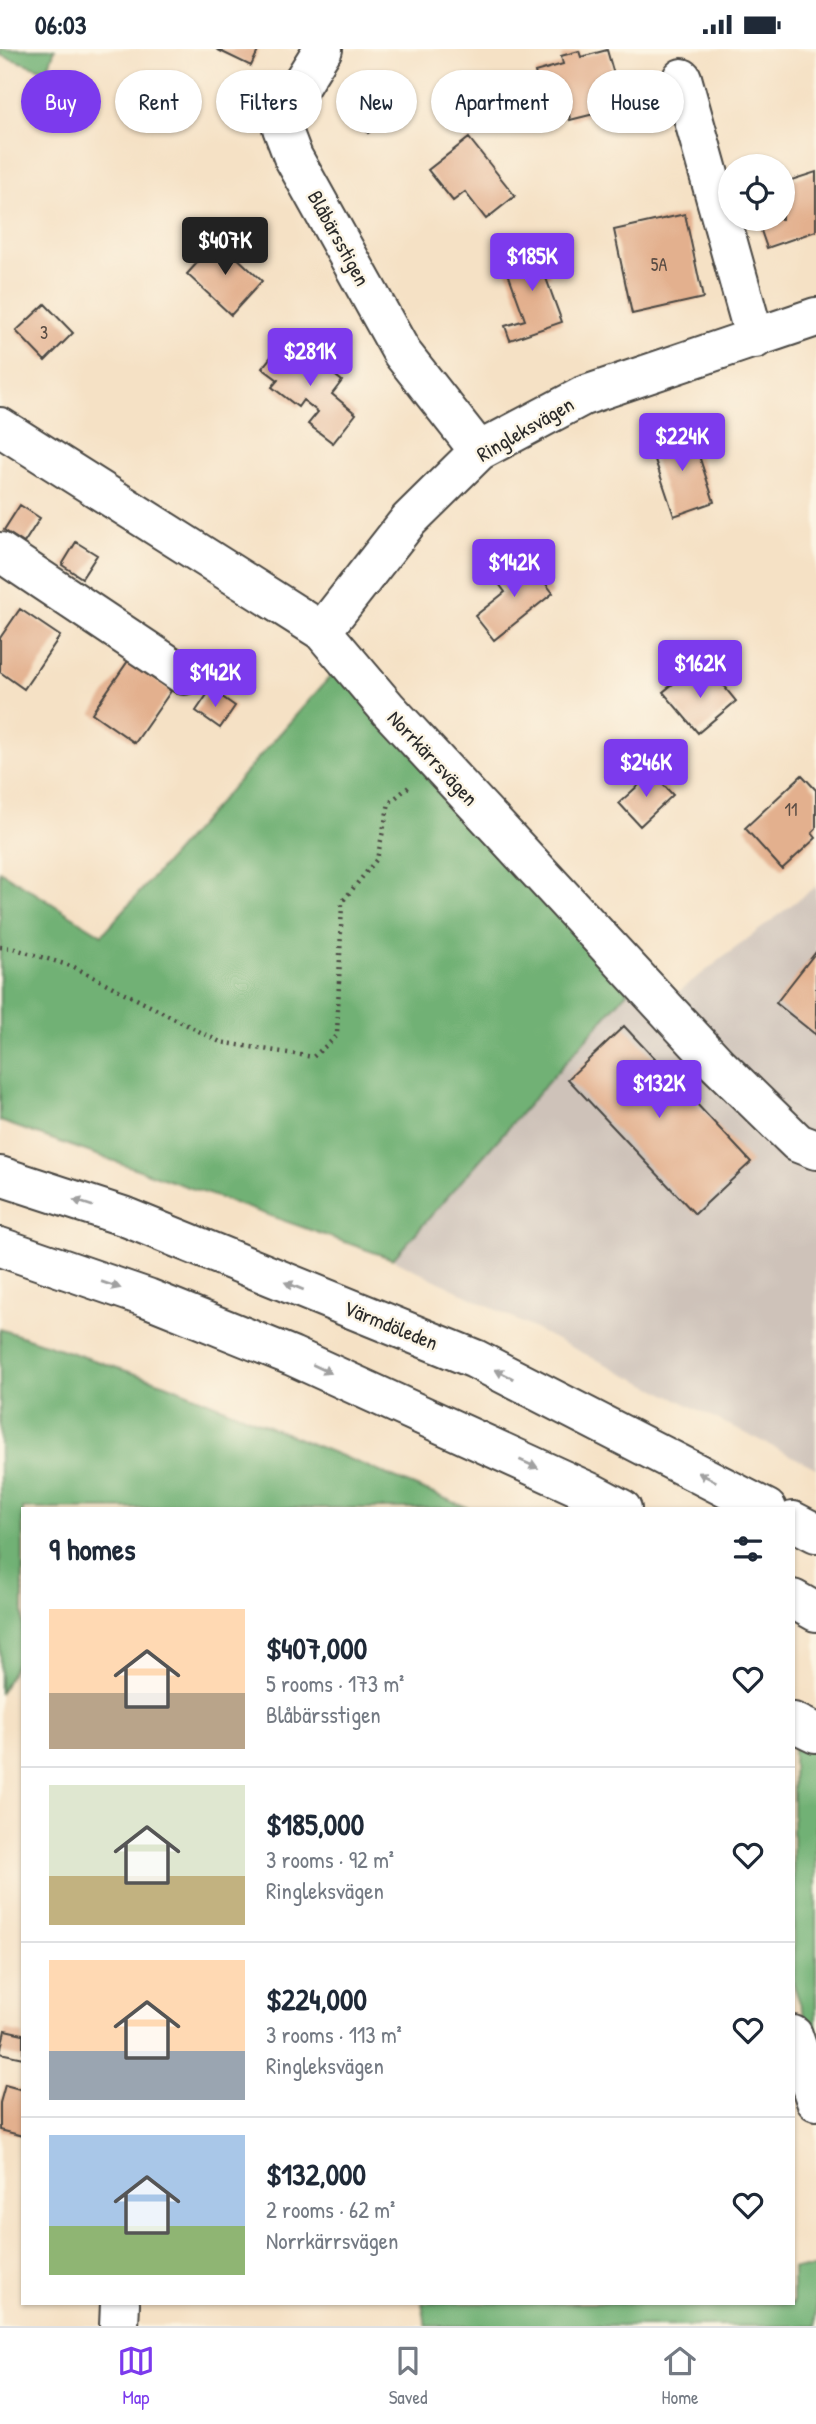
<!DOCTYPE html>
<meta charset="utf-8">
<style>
body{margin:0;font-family:"Patrick Hand",sans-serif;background:#f2f2f3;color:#1f2937;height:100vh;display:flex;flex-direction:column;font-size:26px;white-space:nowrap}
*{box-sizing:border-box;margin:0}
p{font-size:23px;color:#747a83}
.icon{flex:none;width:38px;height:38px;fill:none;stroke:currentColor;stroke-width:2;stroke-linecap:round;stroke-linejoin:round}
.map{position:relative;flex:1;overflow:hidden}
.details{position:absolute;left:21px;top:1458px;width:774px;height:798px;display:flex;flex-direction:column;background:#fff;border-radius:0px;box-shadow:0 2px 5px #0004}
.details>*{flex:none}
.hud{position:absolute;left:21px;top:21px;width:775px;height:63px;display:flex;gap:14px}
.controls{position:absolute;left:718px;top:105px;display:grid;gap:14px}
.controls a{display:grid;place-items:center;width:77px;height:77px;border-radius:50%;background:#fff;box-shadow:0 2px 5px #0004;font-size:35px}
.price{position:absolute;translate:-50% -60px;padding:0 16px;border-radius:7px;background:#7c3aed;color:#fff;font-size:23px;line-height:46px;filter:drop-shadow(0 2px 4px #0008)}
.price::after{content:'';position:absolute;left:50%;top:42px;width:21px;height:16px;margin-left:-10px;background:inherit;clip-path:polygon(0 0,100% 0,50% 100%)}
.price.selected{background:#222;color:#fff}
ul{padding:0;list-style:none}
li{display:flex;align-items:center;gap:21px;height:175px;padding:0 28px}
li+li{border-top:2px solid #e0e1e3}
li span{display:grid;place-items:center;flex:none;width:196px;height:140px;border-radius:0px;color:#555}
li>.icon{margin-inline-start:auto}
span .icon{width:84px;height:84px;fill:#fffc;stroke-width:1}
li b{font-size:30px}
h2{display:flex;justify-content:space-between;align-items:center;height:84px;padding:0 28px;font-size:30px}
.tag{padding:0 24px;border-radius:32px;background:#fff;box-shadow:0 2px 5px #0004;font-size:24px;line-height:63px}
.tag.selected{background:#7c3aed;color:#fff}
.status{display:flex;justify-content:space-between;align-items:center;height:49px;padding:0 35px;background:#fff;direction:ltr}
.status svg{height:19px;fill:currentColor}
.tabs{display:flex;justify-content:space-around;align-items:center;height:98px;border-top:2px solid #e0e1e3;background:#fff;font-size:19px;color:#747a83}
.tabs a{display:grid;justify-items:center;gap:4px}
.tabs .selected{color:#7c3aed}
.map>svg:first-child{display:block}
.industrial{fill:#cec2b9}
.forest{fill:#71b174;stroke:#4e6e50;stroke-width:2}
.building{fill:#e3b08e}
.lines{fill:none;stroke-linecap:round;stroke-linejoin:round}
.minor-casing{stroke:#494642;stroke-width:42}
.highway-casing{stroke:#494642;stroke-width:42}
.path{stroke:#494642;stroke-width:4.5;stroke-dasharray:2 5;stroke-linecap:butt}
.minor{stroke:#fff;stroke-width:38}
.highway{stroke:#fff;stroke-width:38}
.oneway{fill:#a0a0a0}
.labels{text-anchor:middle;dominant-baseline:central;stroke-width:5;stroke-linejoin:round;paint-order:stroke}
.number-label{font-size:18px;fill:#594c44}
.street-label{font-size:21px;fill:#2b2b2b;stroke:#fcf5e5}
</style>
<div class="status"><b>06:03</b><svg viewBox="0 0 49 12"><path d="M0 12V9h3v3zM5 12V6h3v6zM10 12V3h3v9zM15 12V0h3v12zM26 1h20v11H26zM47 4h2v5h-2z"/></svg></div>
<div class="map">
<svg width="816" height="2277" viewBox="0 0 816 2277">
<rect width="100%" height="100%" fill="#fcf5e5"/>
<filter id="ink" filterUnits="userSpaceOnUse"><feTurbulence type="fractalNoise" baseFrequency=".0143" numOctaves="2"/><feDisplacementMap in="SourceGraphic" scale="14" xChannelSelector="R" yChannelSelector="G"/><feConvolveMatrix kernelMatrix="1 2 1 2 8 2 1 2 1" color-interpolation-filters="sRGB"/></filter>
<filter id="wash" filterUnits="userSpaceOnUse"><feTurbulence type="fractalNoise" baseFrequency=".00686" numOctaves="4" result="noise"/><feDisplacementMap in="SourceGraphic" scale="28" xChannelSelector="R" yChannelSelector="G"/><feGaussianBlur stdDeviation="1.57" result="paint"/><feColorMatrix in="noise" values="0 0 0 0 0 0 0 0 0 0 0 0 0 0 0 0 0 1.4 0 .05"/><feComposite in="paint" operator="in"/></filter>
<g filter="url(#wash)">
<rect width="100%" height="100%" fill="#f5e1c5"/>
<path class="industrial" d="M816,837V1419L393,1210L628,942L677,944Z"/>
<path class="forest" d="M0,0H55L47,22L0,6Z
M336,621L628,942L393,1210L0,1072V822L102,886Z
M0,1280L166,1335L468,1459L23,1460V1602L0,1645Z
M793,1690L816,1703V1999L793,1934Z
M793,2219H816V2277H426L422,2254H793Z"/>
<g id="blocks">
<path class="building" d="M216,0H259L251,17Z
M607,1L621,50L596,57L598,64L570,71L569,65L548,71L535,23L563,15L561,7L579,2L581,8Z
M372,33L396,63L368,84L345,54Z
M469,89L515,147L486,170L465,143L453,152L428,121Z
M816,123V182L767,199L757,170H782V134Z
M685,165L703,249L632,265L614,181Z
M218,191L262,232L231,266L187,225Z
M541,197L551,227L546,229L562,273L510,291L505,277L525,271L503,210Z
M45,255L73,284L45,312L16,282Z
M287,288L342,332L332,345L356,365L333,394L308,375L318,363L303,351L298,358L272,338L278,331L262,319Z
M691,382L714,453L674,467L650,396Z
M20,456L40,469L24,494L4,481Z
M76,493L97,506L82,529L62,516Z
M525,508L553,544L494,591L475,567L505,543L496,531Z
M20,560L60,587L24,640L0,623V589Z
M128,612L171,642L135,694L92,664Z
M688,623L699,636L713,624L736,652L698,684L663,643Z
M211,640L235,657L220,679L196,662Z
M652,724L673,746L640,777L619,754Z
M802,726L816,741V780L812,784L816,789L782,820L745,779Z
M816,903V986L776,954Z
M624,977L751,1113L695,1165L568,1030Z
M5,1981L23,1985V2009L0,2004Z
M5,2036L23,2041V2087L0,2081V2054Z"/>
</g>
</g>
<g filter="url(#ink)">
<use href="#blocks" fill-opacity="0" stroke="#494642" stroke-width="2"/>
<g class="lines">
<defs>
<path id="minor" d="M323,0L288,56L282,79L293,108L402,304L479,402
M682,29L755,290
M0,378L322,582L388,660L717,1015L798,1094L816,1101
M0,503L184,626
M322,582L409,471L479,402L583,347L816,268
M793,1673L816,1684
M793,1986L816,2052
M119,2277L120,2254"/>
<path id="highway" d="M0,1127L123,1167L475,1310L767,1460
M0,1198L148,1249L292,1307L592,1444L622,1460
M793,1472L816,1484
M793,1550L816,1563"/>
</defs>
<use href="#minor" class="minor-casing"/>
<use href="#highway" class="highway-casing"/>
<path class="path" d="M0,898L12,899L74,918L220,993L313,1008L337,987L342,853L377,810L389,754L411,736"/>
<use href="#minor" class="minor"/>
<use href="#highway" class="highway"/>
</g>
<defs><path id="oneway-solid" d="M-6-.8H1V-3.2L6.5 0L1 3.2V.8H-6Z" transform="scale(1.75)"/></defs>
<g class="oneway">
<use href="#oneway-solid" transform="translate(83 1154) rotate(-162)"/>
<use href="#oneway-solid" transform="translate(111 1236) rotate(19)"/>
<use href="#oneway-solid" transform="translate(294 1237) rotate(-158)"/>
<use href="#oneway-solid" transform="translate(322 1320) rotate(25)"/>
<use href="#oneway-solid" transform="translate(504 1325) rotate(-153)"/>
<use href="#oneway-solid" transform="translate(529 1415) rotate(24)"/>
<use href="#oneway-solid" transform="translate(707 1428) rotate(-153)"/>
</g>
</g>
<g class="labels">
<g class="number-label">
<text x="659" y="215">5A</text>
<text x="44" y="283">3</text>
<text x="791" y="760">11</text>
</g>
<g class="street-label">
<text transform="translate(339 189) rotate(61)">Blåbärsstigen</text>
<text transform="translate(525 380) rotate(-30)">Ringleksvägen</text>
<text transform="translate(433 709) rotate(47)">Norrkärrsvägen</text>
<text transform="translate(391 1276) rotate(22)">Värmdöleden</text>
</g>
</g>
</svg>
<div class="controls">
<a><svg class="icon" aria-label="locate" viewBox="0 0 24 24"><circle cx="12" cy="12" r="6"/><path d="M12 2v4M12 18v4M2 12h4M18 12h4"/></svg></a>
</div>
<b class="price selected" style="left:225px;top:228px">$407K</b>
<b class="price" style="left:532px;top:244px">$185K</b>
<b class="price" style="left:310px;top:339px">$281K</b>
<b class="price" style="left:682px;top:424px">$224K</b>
<b class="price" style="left:514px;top:550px">$142K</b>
<b class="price" style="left:700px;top:651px">$162K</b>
<b class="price" style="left:215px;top:660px">$142K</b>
<b class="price" style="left:646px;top:750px">$246K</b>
<b class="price" style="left:659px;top:1071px">$132K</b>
<div class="hud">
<a class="tag selected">Buy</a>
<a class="tag">Rent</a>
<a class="tag">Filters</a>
<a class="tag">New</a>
<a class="tag">Apartment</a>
<a class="tag">House</a>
</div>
<section class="details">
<h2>9 homes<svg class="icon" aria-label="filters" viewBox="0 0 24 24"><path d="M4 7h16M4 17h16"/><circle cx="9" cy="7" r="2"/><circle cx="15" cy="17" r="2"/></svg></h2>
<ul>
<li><span style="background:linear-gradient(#ffd9b3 60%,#b9a48a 0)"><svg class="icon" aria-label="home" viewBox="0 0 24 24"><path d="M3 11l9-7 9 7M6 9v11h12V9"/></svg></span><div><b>$407,000</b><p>5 rooms · 173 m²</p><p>Blåbärsstigen</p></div><svg class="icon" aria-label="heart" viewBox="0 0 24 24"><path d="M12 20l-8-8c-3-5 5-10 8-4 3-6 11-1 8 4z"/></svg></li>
<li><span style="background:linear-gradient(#dfe7d0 65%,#c2b280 0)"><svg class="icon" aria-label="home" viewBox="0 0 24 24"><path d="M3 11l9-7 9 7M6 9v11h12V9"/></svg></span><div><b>$185,000</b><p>3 rooms · 92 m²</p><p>Ringleksvägen</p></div><svg class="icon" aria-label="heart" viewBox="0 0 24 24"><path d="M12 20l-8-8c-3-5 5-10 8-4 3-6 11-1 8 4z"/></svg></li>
<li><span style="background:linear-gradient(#ffd9b3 65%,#9aa5b1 0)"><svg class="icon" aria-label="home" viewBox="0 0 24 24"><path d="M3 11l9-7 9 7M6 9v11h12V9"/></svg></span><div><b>$224,000</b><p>3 rooms · 113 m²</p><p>Ringleksvägen</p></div><svg class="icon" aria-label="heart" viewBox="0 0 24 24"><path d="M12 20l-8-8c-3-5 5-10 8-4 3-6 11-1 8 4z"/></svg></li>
<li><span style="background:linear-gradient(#a9c7e8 65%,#8fb573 0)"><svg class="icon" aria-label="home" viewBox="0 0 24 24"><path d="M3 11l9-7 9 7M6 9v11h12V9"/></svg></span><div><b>$132,000</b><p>2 rooms · 62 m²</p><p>Norrkärrsvägen</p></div><svg class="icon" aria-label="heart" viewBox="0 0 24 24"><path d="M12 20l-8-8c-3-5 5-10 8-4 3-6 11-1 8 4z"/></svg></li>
</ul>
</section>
</div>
<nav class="tabs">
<a class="selected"><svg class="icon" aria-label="map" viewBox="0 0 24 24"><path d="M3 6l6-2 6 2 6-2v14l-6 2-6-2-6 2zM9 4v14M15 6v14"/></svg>Map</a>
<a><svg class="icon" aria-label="saved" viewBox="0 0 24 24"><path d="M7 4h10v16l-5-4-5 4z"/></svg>Saved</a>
<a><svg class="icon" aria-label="home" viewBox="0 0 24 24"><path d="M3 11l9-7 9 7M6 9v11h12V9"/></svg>Home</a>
</nav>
